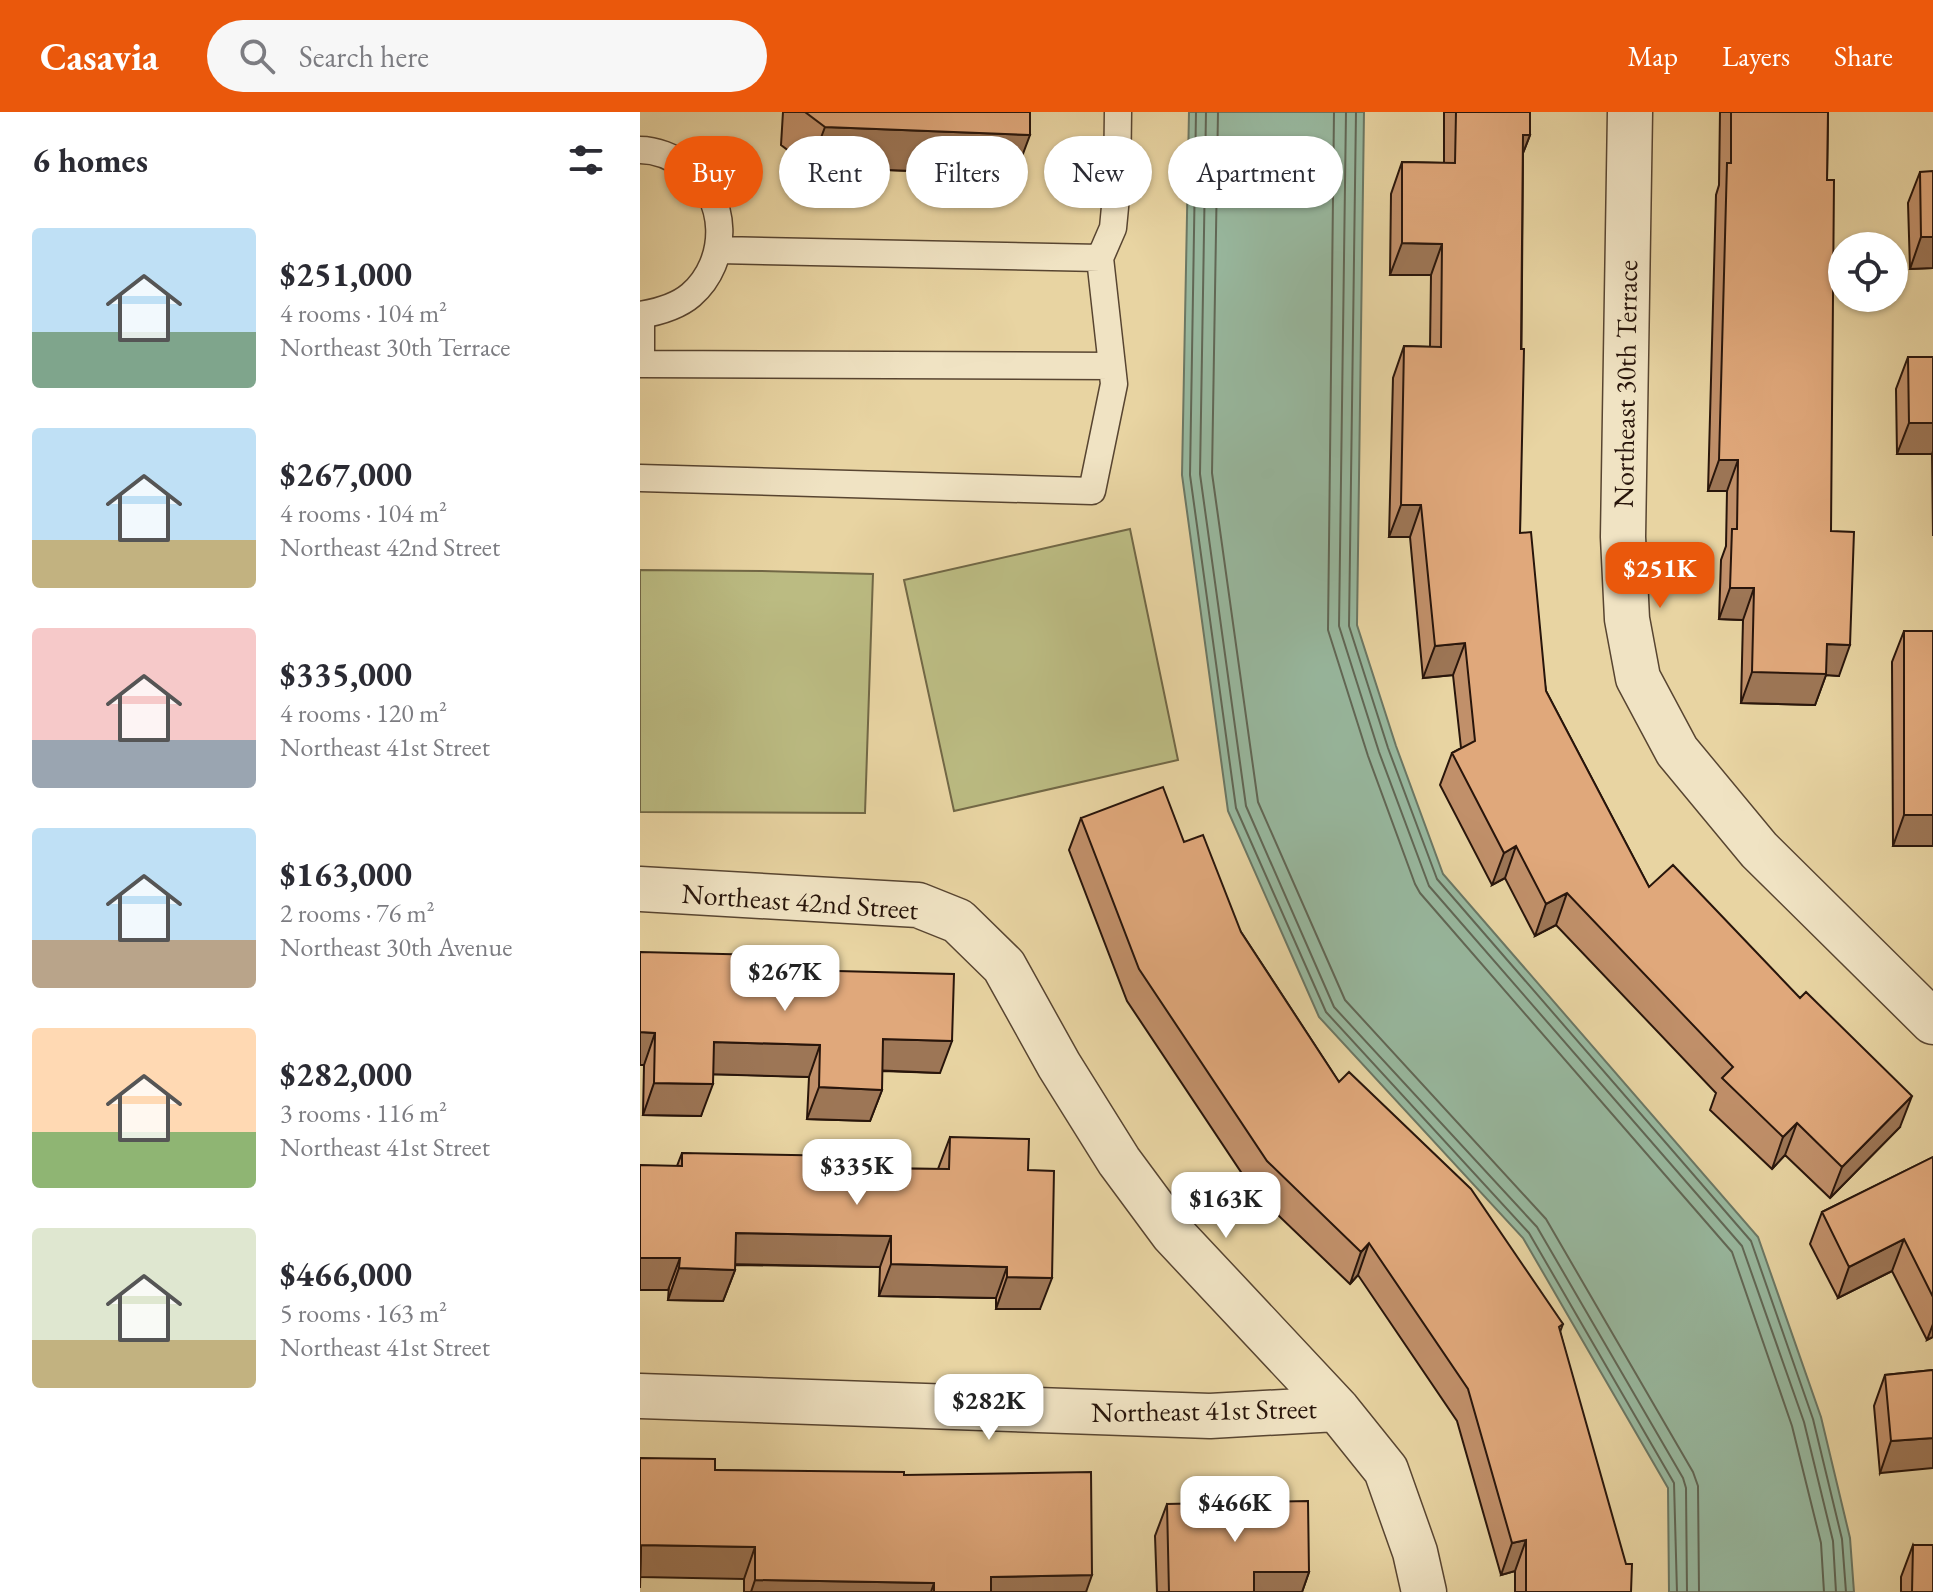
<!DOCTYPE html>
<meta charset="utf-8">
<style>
body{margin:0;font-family:"EB Garamond",serif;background:#f7f7f7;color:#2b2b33;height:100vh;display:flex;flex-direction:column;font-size:30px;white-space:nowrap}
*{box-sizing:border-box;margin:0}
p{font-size:26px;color:#7c7c81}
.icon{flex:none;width:44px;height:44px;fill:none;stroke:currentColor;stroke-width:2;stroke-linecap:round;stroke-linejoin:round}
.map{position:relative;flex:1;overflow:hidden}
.details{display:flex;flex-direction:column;background:#fff;width:640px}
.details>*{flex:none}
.guide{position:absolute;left:24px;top:24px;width:760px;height:72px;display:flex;gap:16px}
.fabs{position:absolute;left:1188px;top:120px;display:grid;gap:16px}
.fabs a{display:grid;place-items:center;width:80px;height:80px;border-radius:50%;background:#fff;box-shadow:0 2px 6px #0004;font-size:40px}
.price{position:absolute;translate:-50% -68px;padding:0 18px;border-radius:16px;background:#fff;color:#222;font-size:26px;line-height:52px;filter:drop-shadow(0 2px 4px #0008)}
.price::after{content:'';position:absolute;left:50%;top:48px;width:24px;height:18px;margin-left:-12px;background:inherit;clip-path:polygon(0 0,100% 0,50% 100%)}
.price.current{background:#ea580c;color:#fff}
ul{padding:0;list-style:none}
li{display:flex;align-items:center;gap:24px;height:200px;padding:0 32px}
li span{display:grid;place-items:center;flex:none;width:224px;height:160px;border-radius:8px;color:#555}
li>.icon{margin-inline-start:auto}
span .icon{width:96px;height:96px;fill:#fffc;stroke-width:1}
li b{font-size:34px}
h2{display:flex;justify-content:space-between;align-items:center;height:96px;padding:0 32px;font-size:34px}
.tag{padding:0 28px;border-radius:36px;background:#fff;box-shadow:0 2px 6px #0004;font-size:28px;line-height:72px}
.tag.current{background:#ea580c;color:#fff}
header{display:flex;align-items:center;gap:48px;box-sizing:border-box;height:112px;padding:0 40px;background:#ea580c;color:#fff}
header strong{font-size:38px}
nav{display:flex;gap:44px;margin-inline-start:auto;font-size:28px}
.search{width:560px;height:72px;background:#f7f7f7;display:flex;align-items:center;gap:20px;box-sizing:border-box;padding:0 28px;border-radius:44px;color:#7c7c81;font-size:30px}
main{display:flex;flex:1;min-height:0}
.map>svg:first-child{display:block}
.green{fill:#bbbb82;stroke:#726846;stroke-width:2}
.water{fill:#98b9a0;stroke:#6b7764;stroke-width:2}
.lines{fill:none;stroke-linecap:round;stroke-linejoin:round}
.shore{stroke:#606756;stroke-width:2}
.service-casing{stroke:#584531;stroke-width:29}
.minor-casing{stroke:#584531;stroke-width:47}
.service{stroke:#f0e3c3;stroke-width:26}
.minor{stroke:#f0e3c3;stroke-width:44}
.wall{fill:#c1906a;stroke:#28150b;stroke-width:2}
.shaded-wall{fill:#9d7656;stroke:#28150b;stroke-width:2}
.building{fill:#e0a87b;stroke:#28150b;stroke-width:2}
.labels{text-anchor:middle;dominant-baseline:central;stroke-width:6;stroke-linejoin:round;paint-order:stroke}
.street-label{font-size:28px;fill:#28150b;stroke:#f0e3c3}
</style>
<header>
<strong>Casavia</strong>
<div class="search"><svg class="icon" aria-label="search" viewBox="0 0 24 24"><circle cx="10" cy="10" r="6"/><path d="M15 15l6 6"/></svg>Search here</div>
<nav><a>Map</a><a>Layers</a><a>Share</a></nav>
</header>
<main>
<section class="details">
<h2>6 homes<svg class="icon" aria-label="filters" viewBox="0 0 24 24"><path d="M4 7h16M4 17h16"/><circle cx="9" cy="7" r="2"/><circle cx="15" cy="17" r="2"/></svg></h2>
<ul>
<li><span style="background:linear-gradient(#bfe0f5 65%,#7fa58c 0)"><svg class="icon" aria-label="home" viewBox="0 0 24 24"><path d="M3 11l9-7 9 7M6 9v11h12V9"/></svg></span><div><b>$251,000</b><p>4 rooms · 104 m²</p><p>Northeast 30th Terrace</p></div></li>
<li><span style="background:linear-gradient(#bfe0f5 70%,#c2b280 0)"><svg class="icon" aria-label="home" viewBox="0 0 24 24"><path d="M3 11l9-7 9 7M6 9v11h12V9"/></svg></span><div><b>$267,000</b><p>4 rooms · 104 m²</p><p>Northeast 42nd Street</p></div></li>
<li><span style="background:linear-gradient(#f6c9c9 70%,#9aa5b1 0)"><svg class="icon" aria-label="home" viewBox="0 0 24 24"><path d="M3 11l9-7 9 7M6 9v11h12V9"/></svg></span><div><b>$335,000</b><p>4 rooms · 120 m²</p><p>Northeast 41st Street</p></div></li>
<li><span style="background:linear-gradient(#bfe0f5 70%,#b9a48a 0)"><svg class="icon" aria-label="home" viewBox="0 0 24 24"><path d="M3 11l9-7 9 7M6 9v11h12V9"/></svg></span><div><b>$163,000</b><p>2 rooms · 76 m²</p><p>Northeast 30th Avenue</p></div></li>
<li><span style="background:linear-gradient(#ffd9b3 65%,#8fb573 0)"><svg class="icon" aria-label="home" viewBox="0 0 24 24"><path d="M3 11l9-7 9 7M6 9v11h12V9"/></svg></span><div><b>$282,000</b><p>3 rooms · 116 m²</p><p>Northeast 41st Street</p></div></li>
<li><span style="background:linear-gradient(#dfe7d0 70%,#c2b280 0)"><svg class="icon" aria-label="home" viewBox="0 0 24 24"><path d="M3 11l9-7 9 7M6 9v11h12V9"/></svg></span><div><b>$466,000</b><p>5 rooms · 163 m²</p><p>Northeast 41st Street</p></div></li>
</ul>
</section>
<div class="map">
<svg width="1293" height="1480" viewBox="0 0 1293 1480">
<rect width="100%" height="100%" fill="#e8d4a2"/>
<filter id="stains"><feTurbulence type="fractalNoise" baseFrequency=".0025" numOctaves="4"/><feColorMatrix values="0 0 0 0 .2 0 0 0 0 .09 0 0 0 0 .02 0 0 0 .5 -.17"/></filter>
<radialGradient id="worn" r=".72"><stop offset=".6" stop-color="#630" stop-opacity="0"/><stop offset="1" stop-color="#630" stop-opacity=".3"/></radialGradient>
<path class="green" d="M490,417L538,648L314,699L264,468Z
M0,458L122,459L233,462L225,701L0,700Z"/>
<path class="water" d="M549,0H724L717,513L756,634L803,762L1118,1125L1181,1305L1210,1426L1214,1480H1029L1028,1376L883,1126L679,905L588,699L542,363Z"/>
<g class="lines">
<path class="shore" d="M556,0L550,363L596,696L686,900L889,1121L1034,1371L1037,1480
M566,0L560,362L606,694L694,895L897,1115L1043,1366L1046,1376L1047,1480
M578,0L572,361L618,690L705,888L906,1107L1053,1360L1058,1374L1059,1480
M694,0L688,518L728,644L775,772L780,781L1092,1140L1152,1314L1181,1431L1184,1480
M706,0L699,514L739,640L789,774L1102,1134L1164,1310L1193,1429L1196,1480
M716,0L709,514L748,636L797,767L1111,1129L1173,1307L1202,1427L1206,1480"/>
<defs>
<path id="service" d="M0,38C16,38 33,45 46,55C89,84 90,149 51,183C37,195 18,200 0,203
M79,138L460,146
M1,203V252L472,254
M0,366L452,379L474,272L460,146L473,116L477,74L478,0"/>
<path id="minor" d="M990,0L983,425L987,507L998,566L1037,639L1119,738L1293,910
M0,777L278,793L318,809L364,854L419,953L479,1049L533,1122L697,1297L746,1358L775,1440L784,1480
M0,1284L570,1304L697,1297"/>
</defs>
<use href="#service" class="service-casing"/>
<use href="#minor" class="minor-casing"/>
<use href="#service" class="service"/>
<use href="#minor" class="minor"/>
</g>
<path class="wall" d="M143,0H390L375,63L170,55L141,33Z
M804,0H890V23L883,41L880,421L906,579L1009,775L1260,1015L1190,1086L1145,1043L1132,1057L1070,998L1076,981L916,813L895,824L865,766L852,773L800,673L812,641L821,636L813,563L783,566L770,425H749L753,266L764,234L790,235L791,163H750L751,82L762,50L804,51Z
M1080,0H1188L1187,68L1191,419L1199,564L1186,563L1175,593L1101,591L1103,508L1079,507L1081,448L1086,434L1087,379H1068L1076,83L1079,73Z
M1280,60L1293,156L1270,157L1268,91Z
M1268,245H1293V424L1292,342H1257L1256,277Z
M1264,519L1293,734H1253L1252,550Z
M441,706L544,730L601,820L699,970L923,1212L920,1220L991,1480H875V1459L861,1463L817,1309L718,1163L710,1172L615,1081L487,889L429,738Z
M0,840L300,961L242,959V978L230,1009L167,1007L169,965L73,962L61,1004L3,1003L4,953H0Z
M310,1025L388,1058L400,1197H356V1186L239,1184L240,1155L95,1153V1158L83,1189L28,1188L37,1054L42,1041L209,1056L298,1057Z
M1293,1045V1225L1287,1228L1252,1159L1198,1186L1170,1132L1182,1100Z
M1293,1258L1240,1361L1234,1294L1245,1263Z
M75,1358L264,1363L446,1480H104V1467Z
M527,1392L669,1460L662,1480H517L515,1424Z
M1273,1433L1293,1480H1261V1465Z"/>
<path class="shaded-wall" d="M185,15L390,23L375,63L170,55Z
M883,23H890L878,54Z
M1281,125H1293V156L1270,157Z
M762,131L802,132L791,163H750Z
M1269,311H1293V339L1292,342H1257Z
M1079,348H1098L1087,379H1068Z
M761,393H781L770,425H749Z
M1090,476H1114L1103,508L1079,507Z
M825,531L813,563L783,566L795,534Z
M1187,532L1210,533L1199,564L1186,563L1175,593L1101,591L1112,560Z
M1264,703H1293V734H1253Z
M876,734L865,766L852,773L864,741Z
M927,781L916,813L895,824L906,792Z
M0,920L15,921L4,953H0Z
M243,927L312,929L300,961L231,958Z
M74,930L180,933L169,965L63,962Z
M14,971L73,972L61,1004L3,1003Z
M179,975L242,978L230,1009L167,1007Z
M1272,984L1260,1015L1190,1086L1202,1055Z
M1157,1011L1145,1043L1132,1057L1143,1025Z
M96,1121L251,1124L240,1155L85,1152Z
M1264,1127L1252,1159L1198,1186L1209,1155Z
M729,1131L718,1163L710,1172L721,1140Z
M0,1146H40L28,1178H0Z
M251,1152L367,1155L356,1186L239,1184Z
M39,1156L95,1158L83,1189L28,1188Z
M367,1165L412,1166L400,1197H356Z
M1293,1212V1225L1287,1228Z
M1293,1326V1356L1240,1361L1251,1329Z
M886,1428L875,1459L861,1463L872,1431Z
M1,1433L115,1435L104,1467L0,1465Z
M614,1460H669L662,1480H607Z
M452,1463L446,1480H346L351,1465Z
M115,1468L294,1471L291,1480H111Z"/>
<path class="building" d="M165,0H390V23L185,15Z
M816,0H890V23H883L881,237H884L880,421L891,420L906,579L1009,775L1033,753L1160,886L1166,880L1272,984L1202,1055L1157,1011L1143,1025L1082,966L1093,955L927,781L906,792L876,734L864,741L812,641L835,629L825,531L795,534L781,393H761L764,234L801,235L802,132L762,131V50L815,51Z
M1091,0H1188L1187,68H1194L1191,419L1214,420L1210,533L1187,532L1186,562L1112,560L1114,476H1090L1092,417H1097L1098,348H1079L1087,51H1091Z
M1293,59V125H1281L1280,60Z
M1268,245H1293V311H1269Z
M1264,519H1293V703H1264Z
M523,675L544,730L563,723L601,820L699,970L709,960L831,1077L923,1212L919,1215L986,1452H992L991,1480H886V1428L872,1431L828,1277L729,1131L721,1140L627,1049L499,857L441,706Z
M0,840L159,844L158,858L314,862L312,929L243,927L242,978L179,975L180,933L74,930L73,972L14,971L15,921L0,920Z
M310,1025L389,1027L388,1058L414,1059L412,1166L367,1165V1155L251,1152V1124L96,1121L95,1158L39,1156L40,1146H0V1053L42,1054V1041L209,1044V1056L309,1057Z
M1293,1045V1185L1264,1127L1209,1155L1182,1100Z
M1293,1258V1326L1251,1329L1245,1263Z
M0,1346L75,1347V1358L264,1360V1363L451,1360L452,1463L351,1465V1480H294V1471L115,1468V1435L1,1433L0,1476Z
M668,1389L669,1460H614V1480H529L527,1392Z
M1273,1433H1293V1480H1272Z"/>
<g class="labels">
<g class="street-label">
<text transform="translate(985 272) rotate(-89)">Northeast 30th Terrace</text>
<text transform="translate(160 789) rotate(4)">Northeast 42nd Street</text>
<text transform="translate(564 1298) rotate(-1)">Northeast 41st Street</text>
</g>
</g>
<rect width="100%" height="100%" filter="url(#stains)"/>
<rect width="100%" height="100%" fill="url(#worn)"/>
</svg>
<div class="fabs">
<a><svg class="icon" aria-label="locate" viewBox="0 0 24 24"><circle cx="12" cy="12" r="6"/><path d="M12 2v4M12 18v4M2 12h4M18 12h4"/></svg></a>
</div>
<b class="price current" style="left:1020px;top:498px">$251K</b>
<b class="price" style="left:145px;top:901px">$267K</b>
<b class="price" style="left:217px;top:1095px">$335K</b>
<b class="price" style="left:586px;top:1128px">$163K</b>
<b class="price" style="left:349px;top:1330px">$282K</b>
<b class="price" style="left:595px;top:1432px">$466K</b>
<div class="guide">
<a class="tag current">Buy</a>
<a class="tag">Rent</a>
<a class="tag">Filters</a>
<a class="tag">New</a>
<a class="tag">Apartment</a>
</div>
</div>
</main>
